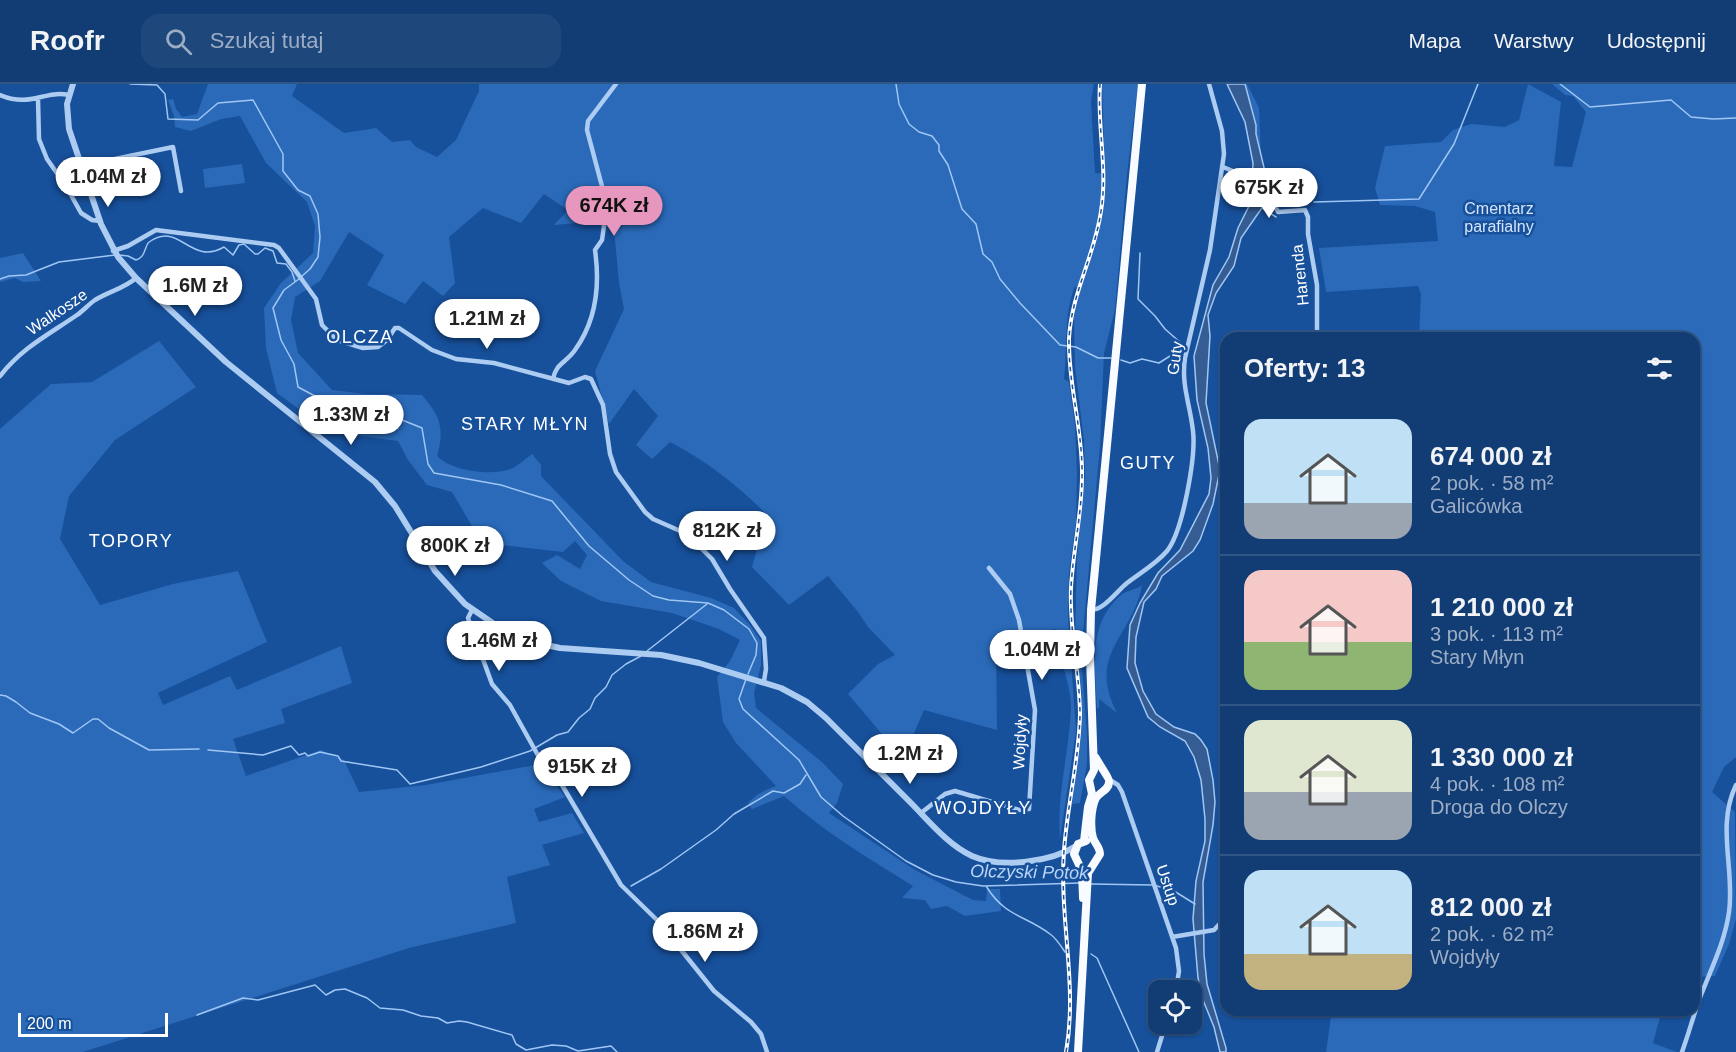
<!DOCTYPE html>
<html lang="pl">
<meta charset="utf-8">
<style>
body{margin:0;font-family:Arial,sans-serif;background:#1e477c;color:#f1f3f6;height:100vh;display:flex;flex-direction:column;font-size:22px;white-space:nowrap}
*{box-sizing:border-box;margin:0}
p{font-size:20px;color:#9cadc5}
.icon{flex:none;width:33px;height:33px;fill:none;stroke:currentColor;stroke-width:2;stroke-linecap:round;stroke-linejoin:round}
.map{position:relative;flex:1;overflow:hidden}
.details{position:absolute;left:1220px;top:248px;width:480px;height:684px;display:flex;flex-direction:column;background:#113c74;border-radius:18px;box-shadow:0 2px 4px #0004,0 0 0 2px #305686}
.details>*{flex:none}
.tools{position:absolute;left:1148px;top:896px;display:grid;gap:12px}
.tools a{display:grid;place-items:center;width:54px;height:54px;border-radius:12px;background:#113c74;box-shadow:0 2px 4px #0004,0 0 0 2px #305686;font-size:30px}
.scale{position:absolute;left:18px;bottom:15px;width:150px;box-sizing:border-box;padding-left:6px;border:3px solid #fff;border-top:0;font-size:16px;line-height:21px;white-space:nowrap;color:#fff;-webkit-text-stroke:4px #17509b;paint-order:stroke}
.price{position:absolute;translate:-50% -51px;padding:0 14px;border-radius:21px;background:#fff;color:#222;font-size:20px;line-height:39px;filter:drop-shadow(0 2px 3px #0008)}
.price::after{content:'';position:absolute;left:50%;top:36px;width:18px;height:14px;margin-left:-9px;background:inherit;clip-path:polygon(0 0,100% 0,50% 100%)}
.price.on{background:#e797bd;color:#111}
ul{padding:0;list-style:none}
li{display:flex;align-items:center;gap:18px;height:150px;padding:0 24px}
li+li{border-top:2px solid #305686}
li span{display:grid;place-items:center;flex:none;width:168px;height:120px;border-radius:18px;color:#555}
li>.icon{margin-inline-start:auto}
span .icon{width:72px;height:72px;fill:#fffc;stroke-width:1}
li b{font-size:26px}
h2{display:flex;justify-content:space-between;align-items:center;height:72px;padding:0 24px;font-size:26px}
header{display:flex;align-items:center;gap:36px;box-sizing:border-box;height:84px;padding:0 30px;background:#113c74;border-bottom:2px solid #305686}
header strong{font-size:28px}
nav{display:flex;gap:33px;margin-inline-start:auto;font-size:21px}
.search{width:420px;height:54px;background:#1e477c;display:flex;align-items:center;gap:15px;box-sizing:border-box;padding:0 21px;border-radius:18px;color:#9cadc5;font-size:22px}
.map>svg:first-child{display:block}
.green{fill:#2a6ab9}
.water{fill:#355d94;stroke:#a0c7f4;stroke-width:1.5}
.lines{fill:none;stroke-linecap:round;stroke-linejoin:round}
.stream{stroke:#a0c7f4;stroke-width:1.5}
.minor{stroke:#adccf2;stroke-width:4.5}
.tertiary{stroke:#adccf2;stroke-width:6}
.primary{stroke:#f8fbff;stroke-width:8}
.rail-casing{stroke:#fff;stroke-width:4}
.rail{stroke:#17509b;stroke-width:1.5;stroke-dasharray:4.5;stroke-linecap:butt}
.labels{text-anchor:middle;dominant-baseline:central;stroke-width:5;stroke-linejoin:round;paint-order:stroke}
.park-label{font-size:16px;fill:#d5e6fc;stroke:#17509b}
.street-label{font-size:16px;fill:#fff;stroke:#17509b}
.neighbourhood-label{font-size:18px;letter-spacing:1.5px;fill:#fff;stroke:#17509b}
.water-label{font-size:18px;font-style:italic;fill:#bad6f8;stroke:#17509b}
</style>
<header>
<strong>Roofr</strong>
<div class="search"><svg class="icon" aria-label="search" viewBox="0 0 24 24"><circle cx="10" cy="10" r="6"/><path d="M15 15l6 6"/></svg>Szukaj tutaj</div>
<nav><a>Mapa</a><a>Warstwy</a><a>Udostępnij</a></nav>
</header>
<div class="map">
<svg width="1736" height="968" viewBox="0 0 1736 968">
<rect width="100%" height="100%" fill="#17509b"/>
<path class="green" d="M208,0H297L292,12L344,49L376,44L392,58L410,56L416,63L437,73L456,56L479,7V0H1094L1091,17L1095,89L1105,90L1102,0H1138L1127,90L1115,226L1104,269L1100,362L1081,571L1087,651V680L1080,719L1072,720L1082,643V613L1075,555L1077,473L1085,392L1084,357L1075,283L1074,233L1080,206L1075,202C1063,233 1068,264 1064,295L1069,298L1075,341L1077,389L1076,438L1069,488L1068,534L1076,647L1060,755C1056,711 1070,666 1071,622C1071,599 1057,571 1056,545L996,557L997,646L924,626L903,675L848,610L878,580L895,571L868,543L858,528L828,492L789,521L752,483L757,465L751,459L770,434C741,404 707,377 670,358L652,375L636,361L658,332L634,305L609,340L595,287L624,225L619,199L614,145L590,138L554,141L568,126L544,110L521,139L483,124L449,153L455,199L443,212L423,197L405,220L367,201L384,171L349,148L320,197L295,213L291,236L298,269L332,306L366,310L422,311C440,332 445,344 437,372C451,387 493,393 513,384C519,381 526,374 532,370L541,381V392L623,477L651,498L711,514L734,524L750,541L761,557V581L754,609L756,624L823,679L843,700L837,719L829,729L915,786L973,816L986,817L987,805H1000L1001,827L965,832L947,822L931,825L925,816L902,814L913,802C868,774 824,748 784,712L752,725L748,719C757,710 765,706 776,702L736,659L723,638L717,593L730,577L740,556L719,545L672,529L601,517L561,497L542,479L557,471L580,485L587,471L575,457L563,468L501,461L479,454L452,408L427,401L408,376L398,357L330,348L277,309L266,264L264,224L281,199L313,169L315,142L307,118L266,79L240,32L221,35L191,47L175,43L174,32L168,16L173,15L176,25L182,33L197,30Z
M1245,0H1247L1259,24L1261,73L1256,50V41Z
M1528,0L1561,18L1554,82L1572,83L1586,28L1573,12L1565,11L1552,0H1736V673L1724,683L1712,708L1735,728L1736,835L1729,860L1715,892L1694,893V254L1419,253L1421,210L1418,202L1326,208L1319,164L1438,157L1435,128L1415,122L1380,121L1375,104L1385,62L1441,58L1453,46L1471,40L1505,43L1519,36Z
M242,80L245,99L205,104L203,85Z
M23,169L41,197L23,198L15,194L0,198V174Z
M159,257L196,303L115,356L69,412L60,455L100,521L173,500L238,487L267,558L158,609L163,621L230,592L237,606L341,562L352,599L281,625L285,639L233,655L246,692L321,666L344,676L359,708L426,701L540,680L565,713L534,725L539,738L572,729L584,749L542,761L550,781L507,793L516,839L409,864L83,968H0V345L51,300L92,298Z
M1142,501C1133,553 1086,569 1117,629L1099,615V624H1097C1095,584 1087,540 1121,511C1127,506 1136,506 1142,501Z
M1332,926H1662L1653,959L1677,968H1326Z"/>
<path class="water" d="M1227,0H1245L1256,41V50L1266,92L1264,121L1241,154L1234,182L1216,209L1208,231L1210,252L1206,319L1220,386L1213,420L1200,456L1193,467L1162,492L1156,505L1144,518L1136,553L1135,579L1143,607L1156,630L1174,643L1195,650L1201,656L1207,665L1213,696L1215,718L1213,741L1203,798L1204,870L1207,900L1226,964V968H1220L1214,943L1203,916L1198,894L1193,835L1196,797L1205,757V735L1201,696L1194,673L1185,657L1160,643L1148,633L1127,584L1130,541L1140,519L1158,489L1180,466L1209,410L1211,394L1208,364L1197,316L1194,272L1213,201L1229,173L1238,144L1251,118L1253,79L1245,38Z"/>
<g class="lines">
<path class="stream" d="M130,0L157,1L165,10L168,35L198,36L218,19L253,16L283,70V87L298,106L310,112L318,130L320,153L318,173L310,185L302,192
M896,0L899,20L909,40L919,48L932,52L939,61V67L948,81L962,125L976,140L983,170L992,178L1000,195L1020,219L1060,261L1076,263L1098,274H1111
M1560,0L1590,23L1671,16L1691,33L1713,35L1736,34
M1314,118L1419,115L1454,60L1478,0
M1306,121L1308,119
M1262,124L1276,133
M1140,169L1138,215L1155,232L1165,245L1182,260L1181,270
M119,171L128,172L136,176C145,173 144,166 148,159C179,135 190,183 224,163L233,171L239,161L244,160L255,170H258L265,164L273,167L277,179L286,180L292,188L295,197
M0,195L9,192L26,191L59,178L115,171
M299,195L284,206L273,224L281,256L294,280L298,303L328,319L375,325L422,344L428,380L434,389L501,401L552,417L589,462L629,496L653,512L669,516L708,519L724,526L749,545L757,559L756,571L748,590
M1121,276L1130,279L1142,275L1159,279L1170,272L1179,270
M647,567L707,520
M746,595L739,615L743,625L799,676L821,713L843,732L906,777L933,791L956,798L983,802L1080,799
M0,611L6,612L16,618L30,629L59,640L73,649L93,635H98L109,644L149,666L199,665
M208,666L263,671L291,662L299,671L305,669L308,672L320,668L338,672L341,677L397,686L410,700L481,683L530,667L557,651L568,648L579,634L590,625L595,614L606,603L612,591L626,580L641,572
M1091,800L1152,801
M631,802L661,785L716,746L734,730L773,707L784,709L800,700L806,691
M986,802C1005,833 1025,831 1050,850C1056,854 1061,862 1065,868
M1157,802L1174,807L1195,820
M1091,870L1097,874L1139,968
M197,931L243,914L258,916L315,901L326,911L335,906L345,905L367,914L380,924L403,926L421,932L438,934L447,939L459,937L467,938L512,951L516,960L526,966L552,961L566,962L578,967L611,962L617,968"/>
<path class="minor" d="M0,11C31,24 43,6 69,11
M38,15L39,55L47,75L66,102L81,129L92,136L100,137
M81,82L173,63L181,107
M1223,83L1240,90L1271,91L1272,116L1278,128L1305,126L1308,133V150L1317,201V254
M113,167L128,162L156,146L274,161L279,164L316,215L322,241L337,256L363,264L378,263L387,256L395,244H399L432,266L456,275L494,279L569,299L585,293L591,295L603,321L610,370L616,388L645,428L653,435L678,446L693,456L712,475L730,505L764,554L766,585L764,597
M0,292C23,263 48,251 77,231C83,227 88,221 95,216C108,208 125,204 136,194
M553,295C556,279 566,279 575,266C596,237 600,201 595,166L602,156L607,121L587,46L588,37L616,0
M472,526L468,534L492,600L510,621L540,675L559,696L621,801L657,836L714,907L751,938L761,950L767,968
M1091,526C1104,526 1117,507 1127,499C1140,489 1156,480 1167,467C1183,447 1196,372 1193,347C1190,320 1181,301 1185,274L1210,166L1224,70L1222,47L1209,0
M1110,696L1118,701L1122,708L1176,864L1179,887L1176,906
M921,729L945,710L955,707L1019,726L1029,725L1035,626L1019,536L1010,510L989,484
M1172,853L1214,846L1226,833
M1157,968L1166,939
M1682,968C1689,949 1694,929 1701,911C1712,883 1725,857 1729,828C1735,785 1716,742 1736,701"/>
<path class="tertiary" d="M73,0L67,20L69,45L101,140L118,173L136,194L226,278L375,398L395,422L435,487L465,520L497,542L532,558L560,564L661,571L699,579L781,604L807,618L826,634C854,662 882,690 910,718C929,737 947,760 972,772C1002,785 1051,778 1078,761"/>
<path class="primary" d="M1084,757L1088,723L1092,710L1089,696L1094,686L1090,573L1091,526L1142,0
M1083,814L1082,787L1074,770L1078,760L1086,757
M1078,968L1088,789L1100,770C1100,763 1095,760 1093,754C1090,743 1091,726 1095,716C1098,708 1109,707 1109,698C1110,695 1099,680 1096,674"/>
<defs>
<path id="rail" d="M1066,968C1078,901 1059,835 1064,767C1067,722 1079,677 1080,631C1080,589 1069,547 1071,504C1073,466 1082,430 1082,392C1083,346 1068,301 1069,255C1071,210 1095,171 1101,127C1108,85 1097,43 1100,0"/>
</defs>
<use href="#rail" class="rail-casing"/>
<use href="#rail" class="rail"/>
</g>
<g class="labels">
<g class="park-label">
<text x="1499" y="124">Cmentarz<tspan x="1499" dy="18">parafialny</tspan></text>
</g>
<g class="street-label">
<text transform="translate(1300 191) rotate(-96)">Harenda</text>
<text transform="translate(57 228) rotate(-34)">Walkosze</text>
<text transform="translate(1175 274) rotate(-82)">Guty</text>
<text transform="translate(1020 658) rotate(-87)">Wojdyły</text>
<text transform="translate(1168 801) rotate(71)">Ustup</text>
</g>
<g class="neighbourhood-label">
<text x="360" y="253">OLCZA</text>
<text x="525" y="340">STARY MŁYN</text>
<text x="1148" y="379">GUTY</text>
<text x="131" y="457">TOPORY</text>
<text x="983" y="724">WOJDYŁY</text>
</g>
<g class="water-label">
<text transform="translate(1029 788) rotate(1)">Olczyski Potok</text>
</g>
</g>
</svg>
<div class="tools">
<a><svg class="icon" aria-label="locate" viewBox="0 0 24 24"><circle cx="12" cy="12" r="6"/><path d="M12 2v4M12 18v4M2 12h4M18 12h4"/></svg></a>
</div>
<div class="scale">200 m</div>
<b class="price" style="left:108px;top:124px">1.04M zł</b>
<b class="price" style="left:1269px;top:135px">675K zł</b>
<b class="price on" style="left:614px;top:153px">674K zł</b>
<b class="price" style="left:195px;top:233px">1.6M zł</b>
<b class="price" style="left:487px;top:266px">1.21M zł</b>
<b class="price" style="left:351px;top:362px">1.33M zł</b>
<b class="price" style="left:727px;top:478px">812K zł</b>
<b class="price" style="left:455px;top:493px">800K zł</b>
<b class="price" style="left:499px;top:588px">1.46M zł</b>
<b class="price" style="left:1042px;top:597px">1.04M zł</b>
<b class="price" style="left:910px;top:701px">1.2M zł</b>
<b class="price" style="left:582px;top:714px">915K zł</b>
<b class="price" style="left:705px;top:879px">1.86M zł</b>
<section class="details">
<h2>Oferty: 13<svg class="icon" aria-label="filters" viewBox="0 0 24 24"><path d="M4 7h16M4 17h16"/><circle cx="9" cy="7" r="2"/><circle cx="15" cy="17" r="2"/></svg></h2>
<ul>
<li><span style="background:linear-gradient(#bfe0f5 70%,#9aa5b1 0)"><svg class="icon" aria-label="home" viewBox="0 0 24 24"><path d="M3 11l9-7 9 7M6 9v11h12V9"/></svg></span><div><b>674 000 zł</b><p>2 pok. · 58 m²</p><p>Galicówka</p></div></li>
<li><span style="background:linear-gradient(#f6c9c9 60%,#8fb573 0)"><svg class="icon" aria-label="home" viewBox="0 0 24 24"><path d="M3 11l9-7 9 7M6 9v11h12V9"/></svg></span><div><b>1 210 000 zł</b><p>3 pok. · 113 m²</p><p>Stary Młyn</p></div></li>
<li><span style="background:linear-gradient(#dfe7d0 60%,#9aa5b1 0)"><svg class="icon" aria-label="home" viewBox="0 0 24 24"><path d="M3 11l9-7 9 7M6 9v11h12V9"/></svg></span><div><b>1 330 000 zł</b><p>4 pok. · 108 m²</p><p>Droga do Olczy</p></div></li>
<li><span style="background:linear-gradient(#bfe0f5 70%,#c2b280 0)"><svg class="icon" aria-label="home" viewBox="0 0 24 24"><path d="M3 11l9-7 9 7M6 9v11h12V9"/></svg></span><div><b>812 000 zł</b><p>2 pok. · 62 m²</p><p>Wojdyły</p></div></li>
</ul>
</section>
</div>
